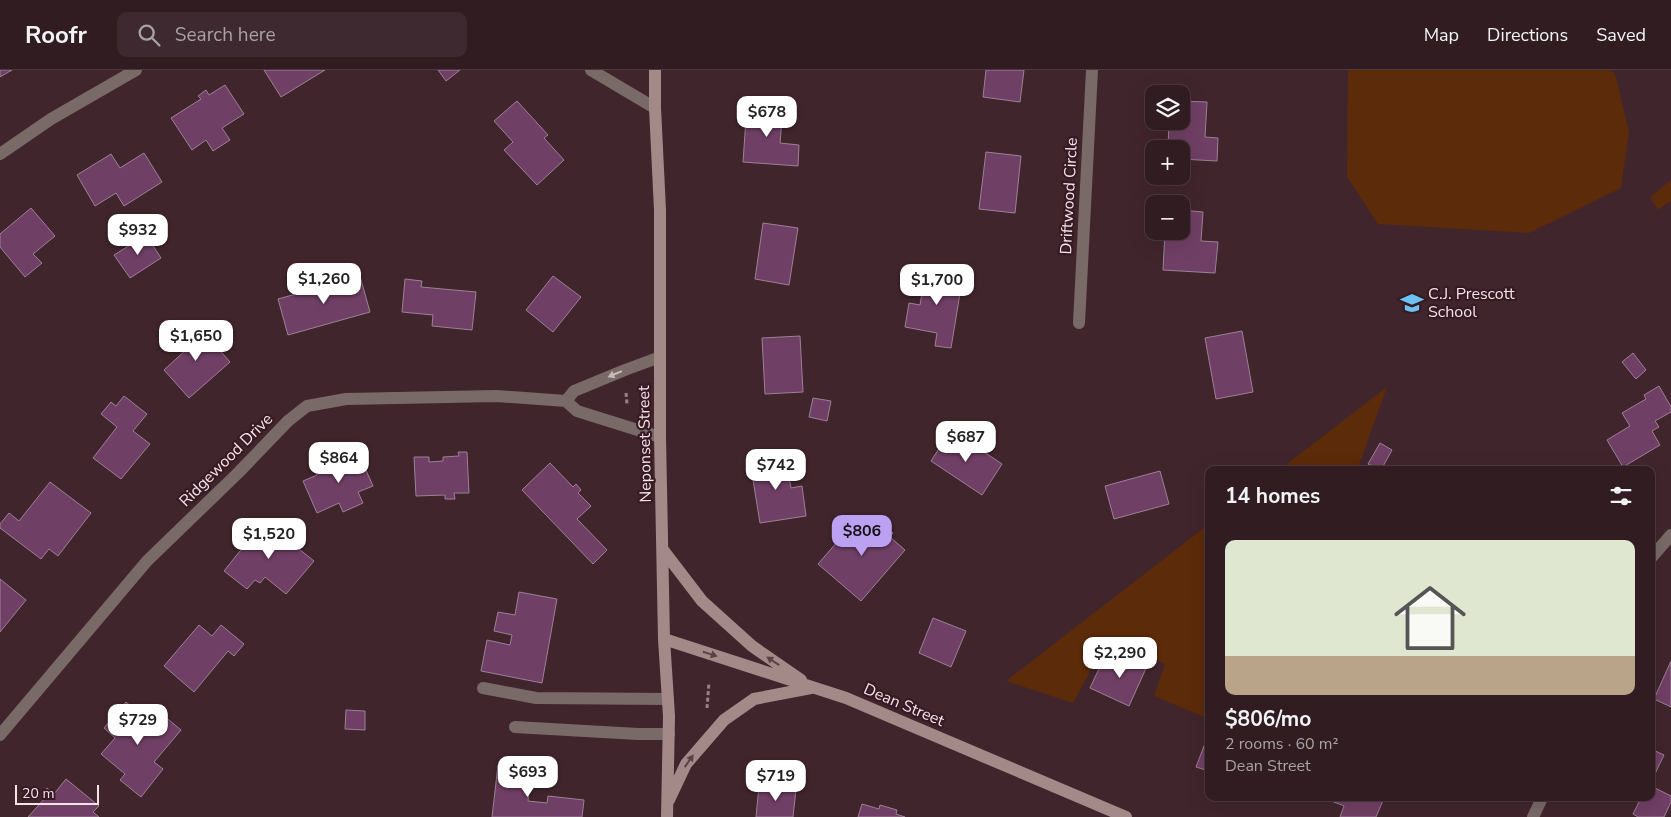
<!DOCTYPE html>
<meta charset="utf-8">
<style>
body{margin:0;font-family:"Nunito Sans",sans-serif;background:#3d292f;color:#f1f3f6;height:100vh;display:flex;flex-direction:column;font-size:19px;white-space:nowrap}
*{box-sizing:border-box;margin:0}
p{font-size:16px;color:#a8a1a5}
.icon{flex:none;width:28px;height:28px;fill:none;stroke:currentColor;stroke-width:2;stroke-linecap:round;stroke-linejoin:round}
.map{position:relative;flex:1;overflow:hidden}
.panel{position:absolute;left:1205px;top:396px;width:450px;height:335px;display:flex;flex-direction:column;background:#311c22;border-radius:10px;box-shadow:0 5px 20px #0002,0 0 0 1px #4c3a40}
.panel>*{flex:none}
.buttons{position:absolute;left:1145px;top:15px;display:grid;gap:10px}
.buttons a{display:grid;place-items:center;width:45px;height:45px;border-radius:10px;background:#311c22;box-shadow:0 5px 20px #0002,0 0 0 1px #4c3a40;font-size:25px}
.scale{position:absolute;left:15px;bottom:12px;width:84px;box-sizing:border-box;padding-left:5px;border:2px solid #f6e3e8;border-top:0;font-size:14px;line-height:18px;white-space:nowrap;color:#f6e3e8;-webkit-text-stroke:4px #361b24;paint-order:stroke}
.price{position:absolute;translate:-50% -42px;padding:0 11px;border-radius:10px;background:#fff;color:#222;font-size:16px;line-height:32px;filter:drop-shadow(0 1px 2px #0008)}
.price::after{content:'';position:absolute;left:50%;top:30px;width:15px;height:11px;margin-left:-8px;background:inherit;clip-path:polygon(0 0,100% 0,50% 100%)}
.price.current{background:#bca0f2;color:#111}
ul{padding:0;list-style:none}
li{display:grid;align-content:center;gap:10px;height:265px;padding:0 20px}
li+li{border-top:1px solid #4c3a40}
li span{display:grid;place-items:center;height:155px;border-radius:10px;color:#555}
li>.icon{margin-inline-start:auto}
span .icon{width:90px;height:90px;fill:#fffc;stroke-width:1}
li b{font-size:21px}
h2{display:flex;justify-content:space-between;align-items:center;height:60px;padding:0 20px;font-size:21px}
header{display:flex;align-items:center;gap:30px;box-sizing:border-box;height:70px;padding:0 25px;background:#311c22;border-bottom:1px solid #4c3a40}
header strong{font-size:24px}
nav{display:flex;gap:28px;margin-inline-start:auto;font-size:18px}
.search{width:350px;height:45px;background:#3d292f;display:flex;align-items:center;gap:12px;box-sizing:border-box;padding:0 18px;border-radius:10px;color:#a8a1a5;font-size:19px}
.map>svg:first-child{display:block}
.green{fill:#5c2b09}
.building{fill:#703f65;stroke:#9c8195}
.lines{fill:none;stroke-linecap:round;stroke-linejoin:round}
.path{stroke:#998188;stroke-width:3;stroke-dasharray:4 2.5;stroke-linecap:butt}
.lane{stroke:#796a68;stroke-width:12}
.street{stroke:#796a68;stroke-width:12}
.secondary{stroke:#a38a88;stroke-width:12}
.oneway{fill:#cab9bb}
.oneway2{fill:#5c4247}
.labels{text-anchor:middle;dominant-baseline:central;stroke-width:4.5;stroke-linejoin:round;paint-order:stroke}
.street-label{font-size:16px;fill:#f6e3e8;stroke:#361b24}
.poi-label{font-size:16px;fill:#f6e3e8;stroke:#361b24;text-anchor:start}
</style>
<header>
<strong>Roofr</strong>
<div class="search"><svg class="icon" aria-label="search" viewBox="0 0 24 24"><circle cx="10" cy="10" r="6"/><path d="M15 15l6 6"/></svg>Search here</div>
<nav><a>Map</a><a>Directions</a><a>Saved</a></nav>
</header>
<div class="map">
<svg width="1671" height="747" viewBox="0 0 1671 747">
<rect width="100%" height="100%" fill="#41252d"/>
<path class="green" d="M1348,0H1612L1616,7L1629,62L1621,118L1529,163L1378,154L1347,107Z
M1671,110V131L1658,140L1650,127Z
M1387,317L1357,400H1279Z
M1209,454V649L1154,626L1165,594L1108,568L1073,633L1006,611Z"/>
<path class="building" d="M0,0H12L0,7Z
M264,0H325L281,27Z
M438,0H460L446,11Z
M986,0H1024L1020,32L983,27Z
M225,15L244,44L222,58L230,70L213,81L206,70L192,80L171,48L201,29L198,26L206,20L209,25Z
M517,31L548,65L544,68L564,90L537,115L504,80L513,72L494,51Z
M1181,31L1207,32L1205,67L1218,68L1217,91L1181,89V79H1168L1169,51H1181Z
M747,35L783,38L780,73L799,75L798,96L743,92Z
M986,82L1021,86L1015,143L979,139Z
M144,83L162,112L124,136L116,123L95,136L77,105L111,84L120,98Z
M31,138L55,166L33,184L42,193L25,207L0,177V164Z
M1181,140L1203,142L1201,171L1218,172L1215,203L1163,200L1165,161H1181Z
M763,153L798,158L789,215L755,209Z
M146,165L161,188L130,208L114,185Z
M926,199L963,205L951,278L935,276L937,263L905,257L909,233L920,235Z
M360,206L370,242L288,265L278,229Z
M553,206L581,227L553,262L526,240Z
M405,209L422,211L421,217L476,222L472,260L432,256L433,245L402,242Z
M196,253L230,292L189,328L164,300L188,278L179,268Z
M1242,261L1253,322L1216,329L1205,268Z
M800,266L803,322L765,324L762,268Z
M1633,283L1646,300L1636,309L1622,292Z
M1659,316L1671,337V342L1655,351L1659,357L1652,361L1660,375L1623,397L1607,370L1630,356L1622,343L1646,329L1644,325Z
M124,326L147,344L133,361L150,374L121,409L93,388L117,357L101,344L111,332L116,336Z
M813,328L831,331L827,351L809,347Z
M951,360L1002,394L982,425L931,391Z
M1380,373L1392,380L1381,400L1368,394Z
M358,382L373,416L358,422L363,433L343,442L339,433L317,443L303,411L317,405L315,401Z
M458,382H467L469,423H454L455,429H445V425L416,426L414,387H429V392L443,391V387L459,386Z
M785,385L791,418L802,416L806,446L760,453L750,391Z
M550,393L573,417L576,414L581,420L578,423L591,436L577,449L607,480L593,494L522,420Z
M1160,401L1169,434L1114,449L1105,416Z
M50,412L91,443L58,486L49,479L41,489L0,458V454L9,443L19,451Z
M858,448L870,458L877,450L893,463L890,467L905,480L861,531L818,494Z
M264,451L314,491L286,524L265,507L260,513L255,510L247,519L224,501Z
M0,509L26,530L0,562Z
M519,522L557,529L542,613L481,601L487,570L510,575L512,565L494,561L498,542L515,545Z
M933,548L966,561L951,597L919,583Z
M199,555L212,566L221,555L244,574L234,586L228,581L194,622L164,596Z
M1124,583L1148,594L1129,636L1090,618L1104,588L1119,595Z
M1671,591V637L1654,629Z
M126,632L148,651L157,640L181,660L154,692L163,699L141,727L120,710L125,704L101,684L115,668L104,658Z
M346,640L365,641V660L345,659Z
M1206,671L1209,672V701L1196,697Z
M1651,679L1664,685L1651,712Z
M498,695L531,699L528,731L547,733L548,726L584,730L582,747H492Z
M66,709L99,736L93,742L99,747H28L46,727L42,724L47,718L54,724Z
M759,716L796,719L793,747H756Z
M1651,716L1671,726V732L1664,747H1638L1633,744L1641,728H1651Z
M1324,728H1384L1376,747H1340L1344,736Z
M862,734L879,739L880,735L897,740L896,744L905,747H858Z"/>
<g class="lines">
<path class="path" d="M626,323L627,334
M707,638L709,612"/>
<path class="lane" d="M483,618L536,628L668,629
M515,657L638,664H669"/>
<path class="street" d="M591,0L655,38
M0,84L51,49L136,0
M1079,253L1092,0
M660,367L577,341L566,331L574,321L625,300L660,287
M1651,488L1671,465
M0,665L147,491L239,402L288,351L307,336L346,329L496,326L566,331
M1533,747L1542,728"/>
<path class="secondary" d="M655,0V38L660,140V367L664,569L669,646L667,747
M663,480L702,531L752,576L801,610
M664,569L846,628L1126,747
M669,730L686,694L724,650L754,629L811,618"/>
</g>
<defs><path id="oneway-solid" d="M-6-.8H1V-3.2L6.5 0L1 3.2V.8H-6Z" transform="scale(1.25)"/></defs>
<use class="oneway" href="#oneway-solid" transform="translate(615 304) rotate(157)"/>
<g class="oneway2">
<use href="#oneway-solid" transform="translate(710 584) rotate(18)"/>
<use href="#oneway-solid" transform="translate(773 591) rotate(-146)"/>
<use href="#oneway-solid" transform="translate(689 691) rotate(-55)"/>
</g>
<defs>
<symbol id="school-bare" viewBox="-9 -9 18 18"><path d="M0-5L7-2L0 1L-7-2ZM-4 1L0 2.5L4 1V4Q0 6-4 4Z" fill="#6dc2f3" stroke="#361b24" stroke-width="2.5" paint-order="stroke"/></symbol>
</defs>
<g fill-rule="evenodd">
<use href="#school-bare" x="1396" y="217" width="32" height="32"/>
</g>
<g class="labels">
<g class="street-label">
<text transform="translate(1069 126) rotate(-87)">Driftwood Circle</text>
<text transform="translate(645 374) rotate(-91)">Neponset Street</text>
<text transform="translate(226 390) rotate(-45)">Ridgewood Drive</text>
<text transform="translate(904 635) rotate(23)">Dean Street</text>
</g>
<g class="poi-label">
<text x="1428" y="224">C.J. Prescott<tspan x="1428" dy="18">School</tspan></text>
</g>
</g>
</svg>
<div class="buttons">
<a><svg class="icon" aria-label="layers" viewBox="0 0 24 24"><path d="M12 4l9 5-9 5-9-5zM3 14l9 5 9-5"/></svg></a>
<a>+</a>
<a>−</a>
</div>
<div class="scale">20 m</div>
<b class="price" style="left:767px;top:68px">$678</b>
<b class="price" style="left:138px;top:186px">$932</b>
<b class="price" style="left:324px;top:235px">$1,260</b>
<b class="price" style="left:937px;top:236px">$1,700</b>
<b class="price" style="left:196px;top:292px">$1,650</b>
<b class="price" style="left:966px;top:393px">$687</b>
<b class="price" style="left:339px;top:414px">$864</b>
<b class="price" style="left:776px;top:421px">$742</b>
<b class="price current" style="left:862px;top:487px">$806</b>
<b class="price" style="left:269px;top:490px">$1,520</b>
<b class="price" style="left:1120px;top:609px">$2,290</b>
<b class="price" style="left:138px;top:676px">$729</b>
<b class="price" style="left:528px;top:728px">$693</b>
<b class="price" style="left:776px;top:732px">$719</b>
<section class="panel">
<h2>14 homes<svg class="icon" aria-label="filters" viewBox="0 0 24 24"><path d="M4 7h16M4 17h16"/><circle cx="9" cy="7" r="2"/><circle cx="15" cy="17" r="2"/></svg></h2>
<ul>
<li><span style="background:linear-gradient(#dfe7d0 75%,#b9a48a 0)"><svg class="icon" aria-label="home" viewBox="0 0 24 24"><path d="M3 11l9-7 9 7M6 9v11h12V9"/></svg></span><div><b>$806/mo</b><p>2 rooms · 60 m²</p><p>Dean Street</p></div></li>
</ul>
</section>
</div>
